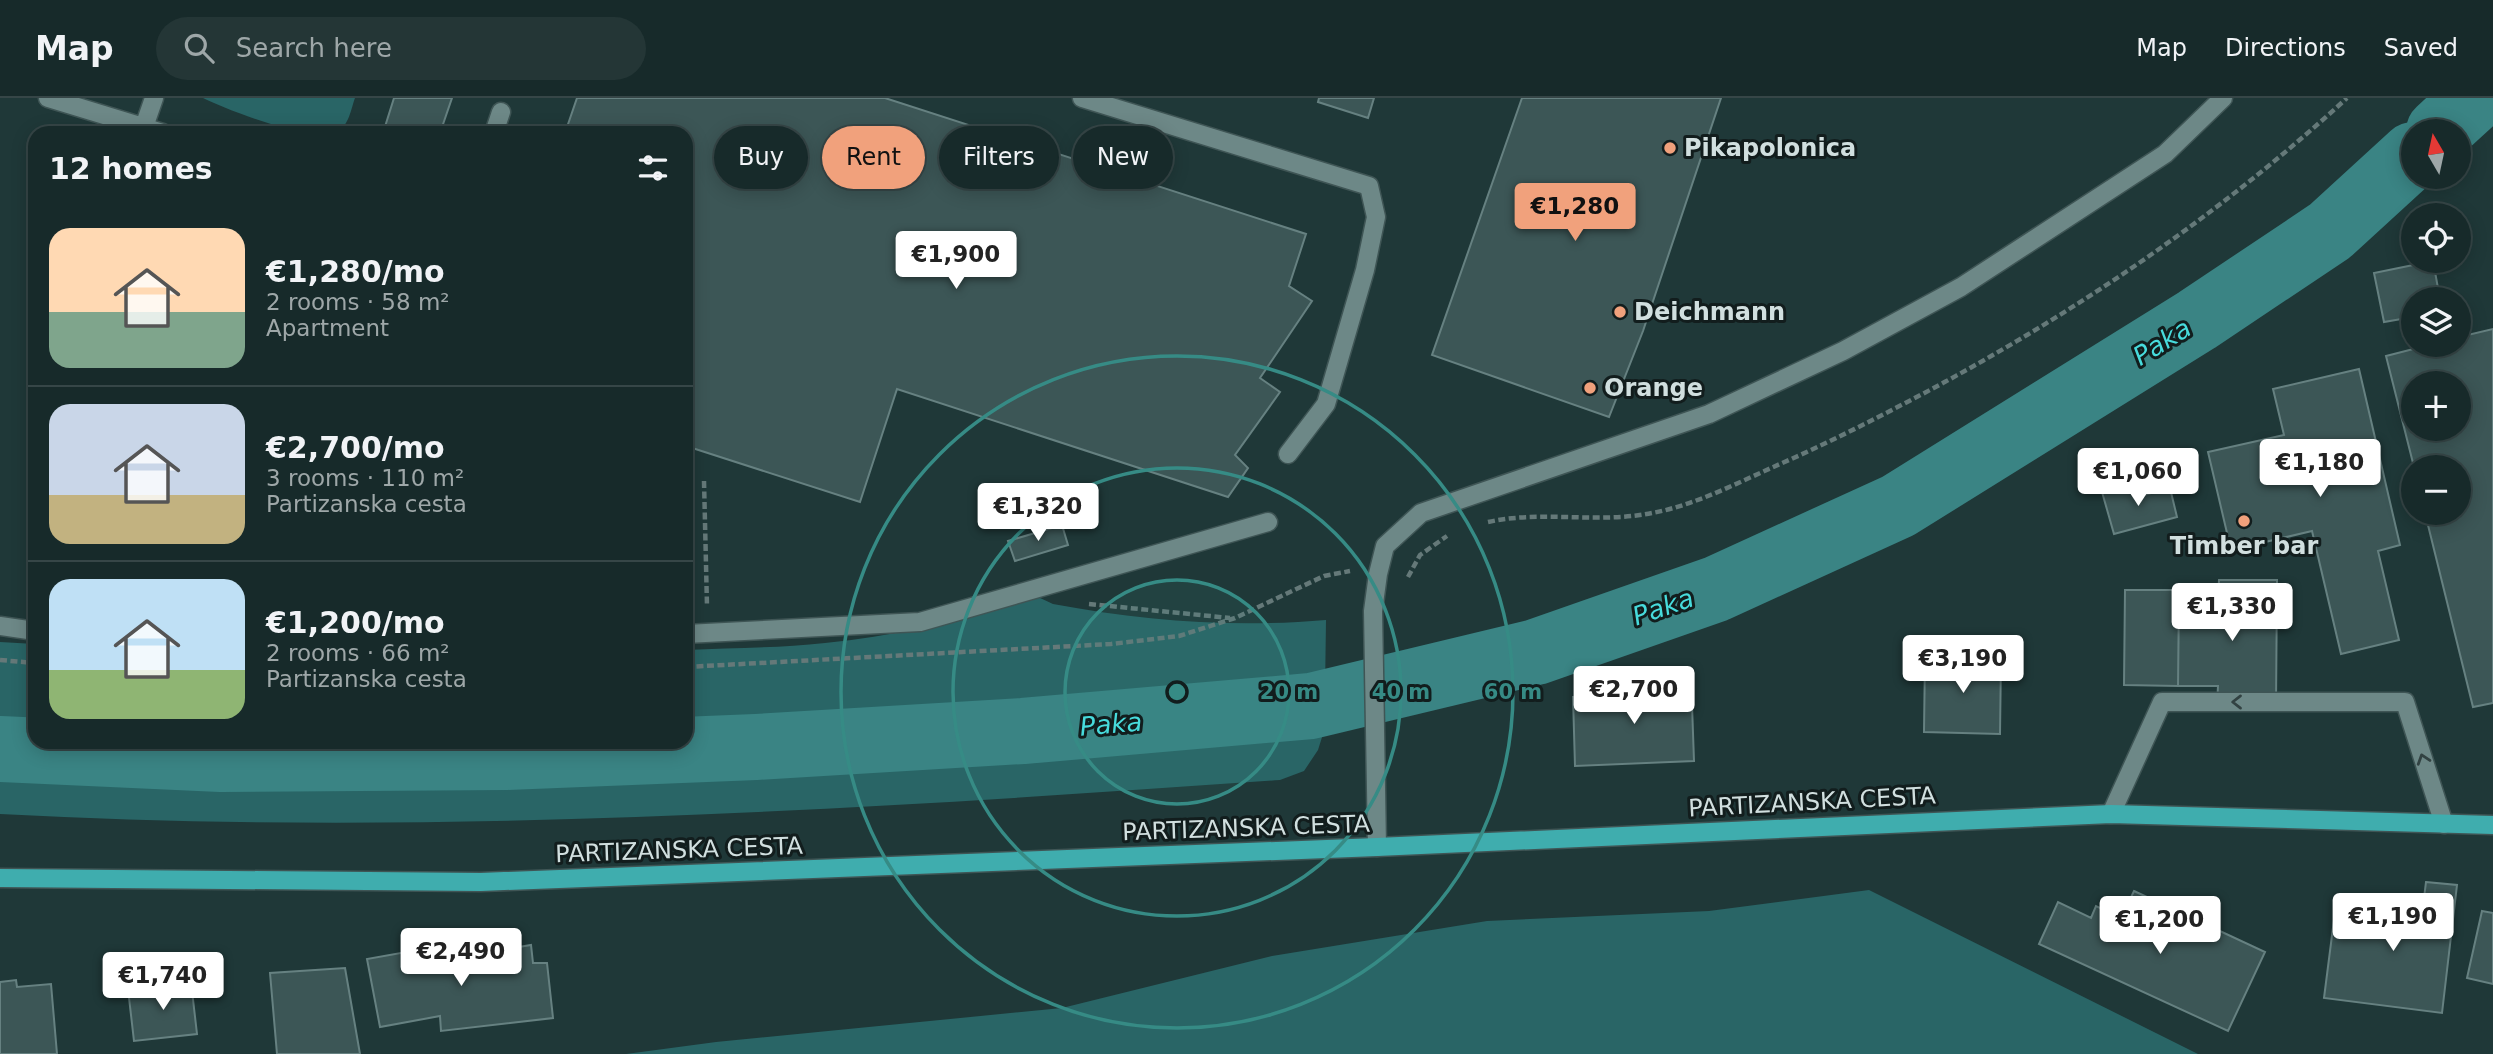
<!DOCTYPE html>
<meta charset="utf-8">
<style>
body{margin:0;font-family:"DejaVu Sans",sans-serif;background:#243636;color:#f1f3f6;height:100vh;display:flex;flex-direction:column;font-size:26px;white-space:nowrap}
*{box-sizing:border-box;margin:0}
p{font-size:23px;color:#9ea7a8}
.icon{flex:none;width:38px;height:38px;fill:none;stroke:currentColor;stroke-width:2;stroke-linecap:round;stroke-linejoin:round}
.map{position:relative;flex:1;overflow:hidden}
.panel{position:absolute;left:28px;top:28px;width:665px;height:623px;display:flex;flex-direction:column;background:#172a2a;border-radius:21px;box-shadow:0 4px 18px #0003,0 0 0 2px #364647}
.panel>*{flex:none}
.banner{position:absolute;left:714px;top:28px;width:665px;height:63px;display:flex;gap:14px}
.needle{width:46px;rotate:351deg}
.controls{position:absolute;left:2401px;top:21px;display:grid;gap:14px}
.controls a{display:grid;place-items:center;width:70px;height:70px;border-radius:50%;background:#172a2a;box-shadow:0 4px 18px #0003,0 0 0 2px #364647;font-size:35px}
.price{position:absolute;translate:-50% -60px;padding:0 16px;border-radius:7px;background:#fff;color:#222;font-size:23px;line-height:46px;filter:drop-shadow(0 2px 4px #0008)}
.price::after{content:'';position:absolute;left:50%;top:42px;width:21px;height:16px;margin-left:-10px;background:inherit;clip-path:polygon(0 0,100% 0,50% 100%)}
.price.current{background:#f1a17c;color:#111}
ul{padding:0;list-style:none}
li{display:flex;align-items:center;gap:21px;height:175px;padding:0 21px}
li+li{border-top:2px solid #364647}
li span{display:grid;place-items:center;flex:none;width:196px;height:140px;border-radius:21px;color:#555}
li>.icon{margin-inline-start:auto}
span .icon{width:84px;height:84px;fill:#fffc;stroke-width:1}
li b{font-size:30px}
h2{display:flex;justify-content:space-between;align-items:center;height:84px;padding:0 21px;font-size:30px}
.pill{padding:0 24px;border-radius:32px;background:#172a2a;box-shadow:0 4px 18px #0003,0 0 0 2px #364647;font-size:24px;line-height:63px}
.pill.current{background:#f1a17c;color:#111}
header{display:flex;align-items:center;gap:42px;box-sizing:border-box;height:98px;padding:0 35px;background:#172a2a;border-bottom:2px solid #364647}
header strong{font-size:33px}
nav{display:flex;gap:38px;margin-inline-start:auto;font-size:24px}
.search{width:490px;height:63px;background:#243636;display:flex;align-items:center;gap:18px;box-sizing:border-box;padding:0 24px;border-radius:38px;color:#9ea7a8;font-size:26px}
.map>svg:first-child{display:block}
.green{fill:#296566}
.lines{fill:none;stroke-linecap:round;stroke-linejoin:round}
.river{stroke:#3a8484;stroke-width:66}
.building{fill:#3c5656;stroke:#668181;stroke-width:2;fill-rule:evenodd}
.minor-casing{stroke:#3f5555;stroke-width:21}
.major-casing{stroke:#3f5555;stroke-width:21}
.path{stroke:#657979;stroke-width:4.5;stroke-dasharray:7 3.5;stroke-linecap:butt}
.minor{stroke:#6d8887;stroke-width:18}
.major{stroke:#3fadae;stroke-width:18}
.oneway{stroke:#324242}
.ring{fill:none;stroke:#368b85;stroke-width:3.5}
.poi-dot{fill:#f1a17c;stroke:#121d1d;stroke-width:2.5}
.labels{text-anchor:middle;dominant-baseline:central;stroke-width:6;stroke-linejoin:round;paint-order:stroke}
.poi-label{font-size:24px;font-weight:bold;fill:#d1dfdf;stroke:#121d1d;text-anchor:start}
.street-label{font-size:24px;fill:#d1dfdf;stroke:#121d1d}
.water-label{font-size:26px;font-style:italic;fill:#47dbdc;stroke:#121d1d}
.centre{fill:#368b85;stroke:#121d1d;stroke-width:3.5}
.ring-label{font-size:21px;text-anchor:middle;font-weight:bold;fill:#368b85;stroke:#121d1d;stroke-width:6;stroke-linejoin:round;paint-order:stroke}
</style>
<header>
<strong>Map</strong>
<div class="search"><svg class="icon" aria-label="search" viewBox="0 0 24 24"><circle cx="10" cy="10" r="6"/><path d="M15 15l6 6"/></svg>Search here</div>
<nav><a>Map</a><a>Directions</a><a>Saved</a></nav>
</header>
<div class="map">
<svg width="2493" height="956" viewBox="0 0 2493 956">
<rect width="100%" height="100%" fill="#1f3838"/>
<path class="green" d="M203,0H355C351,11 349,27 338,33C315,46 227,12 203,0Z
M1038,499L1053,506C1144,523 1234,530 1326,522L1325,593C1113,618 899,629 686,637V552C732,550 779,550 825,545C897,538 969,520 1038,499Z
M0,544L35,546V641L0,639Z
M1328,620L1318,652L1304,673L1280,682C854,712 427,739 0,716V668L251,678L493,676L1089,648L1291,627Z
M93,644H494L366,649Z
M1869,792L2198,956H626L716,944L1062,910L1272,858L1487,823L1709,813Z"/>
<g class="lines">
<path class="river" d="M2439,33L2475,0
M0,651L221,661L506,659L756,649L1023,633L1311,608L1536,554L1716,491L1898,408L2197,222L2330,133L2413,57"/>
</g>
<path class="building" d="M394,0H452L440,35H383Z
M577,0H885L1306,136L1289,188L1312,203L1260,280L1280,294L1235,357L1248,370L1228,399L897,291L860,404L686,348V35H565Z
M1319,0H1374L1368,20L1318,4Z
M1522,0H1721L1643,233L1609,319L1432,257Z
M2433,163L2440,201H2413V219L2384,224L2374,175Z
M2493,231V605L2473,609L2425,415H2459V369H2414L2386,258L2429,247H2459V239ZM2413,285H2459V331H2413Z
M2359,271L2400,447L2378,453L2399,542L2341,556L2312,433L2231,452L2208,354L2284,337L2273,291Z
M2136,385L2140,398L2170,390L2177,419L2114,436L2102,394Z
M1062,427L1068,447L1015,463L1008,443Z
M2219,482H2277L2276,608L2217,607L2218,588H2178L2179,503H2218Z
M2125,492H2179L2178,588L2124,587Z
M1925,558L2001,559L2000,636L1924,634Z
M1682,583L1683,607H1692L1694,663L1575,668L1573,599L1623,597L1622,585Z
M2426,784L2457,787L2442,915L2324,900L2336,806L2422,816Z
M2134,793L2265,854L2228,933L2039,846L2058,804L2091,820L2096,808L2121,820Z
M2482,813L2493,815V886L2467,880Z
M451,846L457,859L531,847L533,865H547L553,920L441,933L440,918L380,929L367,861Z
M345,870L360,956H277L270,875Z
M16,882L17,889L51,886L57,956H0V884Z
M191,884L197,936L134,943L128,891Z"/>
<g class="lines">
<defs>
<path id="minor" d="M48,0L163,35
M1082,0L1369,88L1376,119L1365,172L1326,306L1288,356
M144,29L154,0
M494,35L501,14
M0,528L35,533
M686,536L920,524L1268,424
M2111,716L2162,604H2405L2444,726
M1377,749L1373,513L1378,476L1385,448L1421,415L1709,316L1843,253L1961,189L2165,56L2223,0"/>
<path id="major" d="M0,780L481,784L1377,749L2111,716L2493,727"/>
</defs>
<use href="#minor" class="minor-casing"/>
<use href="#major" class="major-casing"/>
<path class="path" d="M704,383L707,508
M1488,424C1542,412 1598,426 1652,415C1696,407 1739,384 1780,366C1826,346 1869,324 1913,301C2069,219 2216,120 2347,0
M1408,479L1420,457L1447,438
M1089,506L1230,520
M0,562L35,565
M686,569L1111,546L1179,538L1235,520L1324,478L1350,473"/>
<use href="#minor" class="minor"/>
<use href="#major" class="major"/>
</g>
<defs><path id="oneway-chevron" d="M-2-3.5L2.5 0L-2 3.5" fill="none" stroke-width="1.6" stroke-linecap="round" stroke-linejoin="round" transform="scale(1.75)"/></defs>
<g class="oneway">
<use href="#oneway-chevron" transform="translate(2237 604) rotate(180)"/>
<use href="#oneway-chevron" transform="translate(2423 661) rotate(-108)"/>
</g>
<circle cx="1177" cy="594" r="112" fill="#368b85" fill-opacity=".12"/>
<g class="ring">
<circle cx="1177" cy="594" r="112"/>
<circle cx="1177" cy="594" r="224"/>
<circle cx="1177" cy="594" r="336"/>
</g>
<g class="poi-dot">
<circle cx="1670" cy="50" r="7"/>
<circle cx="1620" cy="214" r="7"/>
<circle cx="1590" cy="290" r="7"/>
<circle cx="2244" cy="423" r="7"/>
</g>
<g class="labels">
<g class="poi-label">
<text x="1684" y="50">Pikapolonica</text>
<text x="1634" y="214">Deichmann</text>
<text x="1604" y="290">Orange</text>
<text x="2244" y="448" text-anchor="middle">Timber bar</text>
</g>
<g class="street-label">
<text transform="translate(1812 704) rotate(-3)">PARTIZANSKA CESTA</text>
<text transform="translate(1246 730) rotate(-2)">PARTIZANSKA CESTA</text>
<text transform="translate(679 752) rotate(-2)">PARTIZANSKA CESTA</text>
</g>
<g class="water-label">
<text transform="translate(2162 244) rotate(-32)">Paka</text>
<text transform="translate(1663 509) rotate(-19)">Paka</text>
<text transform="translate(1111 626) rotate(-5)">Paka</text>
</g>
</g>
<circle cx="1177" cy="594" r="10" class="centre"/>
<g class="ring-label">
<text x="1289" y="601">20 m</text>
<text x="1401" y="601">40 m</text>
<text x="1513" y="601">60 m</text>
</g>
</svg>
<div class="controls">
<a><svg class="needle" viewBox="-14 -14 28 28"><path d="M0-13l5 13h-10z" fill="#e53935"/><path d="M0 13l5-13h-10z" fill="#9ea7a8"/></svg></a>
<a><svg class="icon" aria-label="locate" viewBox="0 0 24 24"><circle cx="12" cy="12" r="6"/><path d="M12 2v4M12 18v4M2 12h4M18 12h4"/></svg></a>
<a><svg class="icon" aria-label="layers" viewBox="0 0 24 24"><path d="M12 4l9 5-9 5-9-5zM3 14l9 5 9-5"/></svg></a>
<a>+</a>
<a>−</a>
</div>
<b class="price current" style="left:1575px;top:145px">€1,280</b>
<b class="price" style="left:956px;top:193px">€1,900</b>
<b class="price" style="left:2320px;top:401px">€1,180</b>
<b class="price" style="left:2138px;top:410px">€1,060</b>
<b class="price" style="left:1038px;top:445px">€1,320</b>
<b class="price" style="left:2232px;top:545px">€1,330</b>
<b class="price" style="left:1963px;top:597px">€3,190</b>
<b class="price" style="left:1634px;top:628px">€2,700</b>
<b class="price" style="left:2393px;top:855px">€1,190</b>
<b class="price" style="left:2160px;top:858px">€1,200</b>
<b class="price" style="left:461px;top:890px">€2,490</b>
<b class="price" style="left:163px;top:914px">€1,740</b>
<div class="banner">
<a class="pill">Buy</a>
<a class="pill current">Rent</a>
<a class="pill">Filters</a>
<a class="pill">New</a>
</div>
<section class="panel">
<h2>12 homes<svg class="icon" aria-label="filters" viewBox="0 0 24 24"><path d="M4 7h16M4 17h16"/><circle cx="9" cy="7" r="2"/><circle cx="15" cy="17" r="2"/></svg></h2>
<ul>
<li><span style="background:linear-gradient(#ffd9b3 60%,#7fa58c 0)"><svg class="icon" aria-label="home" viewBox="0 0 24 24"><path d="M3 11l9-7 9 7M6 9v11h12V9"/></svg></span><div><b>€1,280/mo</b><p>2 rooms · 58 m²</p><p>Apartment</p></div></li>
<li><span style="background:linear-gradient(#c9d6e8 65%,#c2b280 0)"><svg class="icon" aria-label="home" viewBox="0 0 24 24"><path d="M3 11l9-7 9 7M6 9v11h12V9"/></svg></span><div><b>€2,700/mo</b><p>3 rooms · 110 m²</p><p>Partizanska cesta</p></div></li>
<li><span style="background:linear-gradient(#bfe0f5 65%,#8fb573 0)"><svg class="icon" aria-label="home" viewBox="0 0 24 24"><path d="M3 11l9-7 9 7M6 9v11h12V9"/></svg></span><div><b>€1,200/mo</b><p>2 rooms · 66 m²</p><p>Partizanska cesta</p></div></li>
</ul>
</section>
</div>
